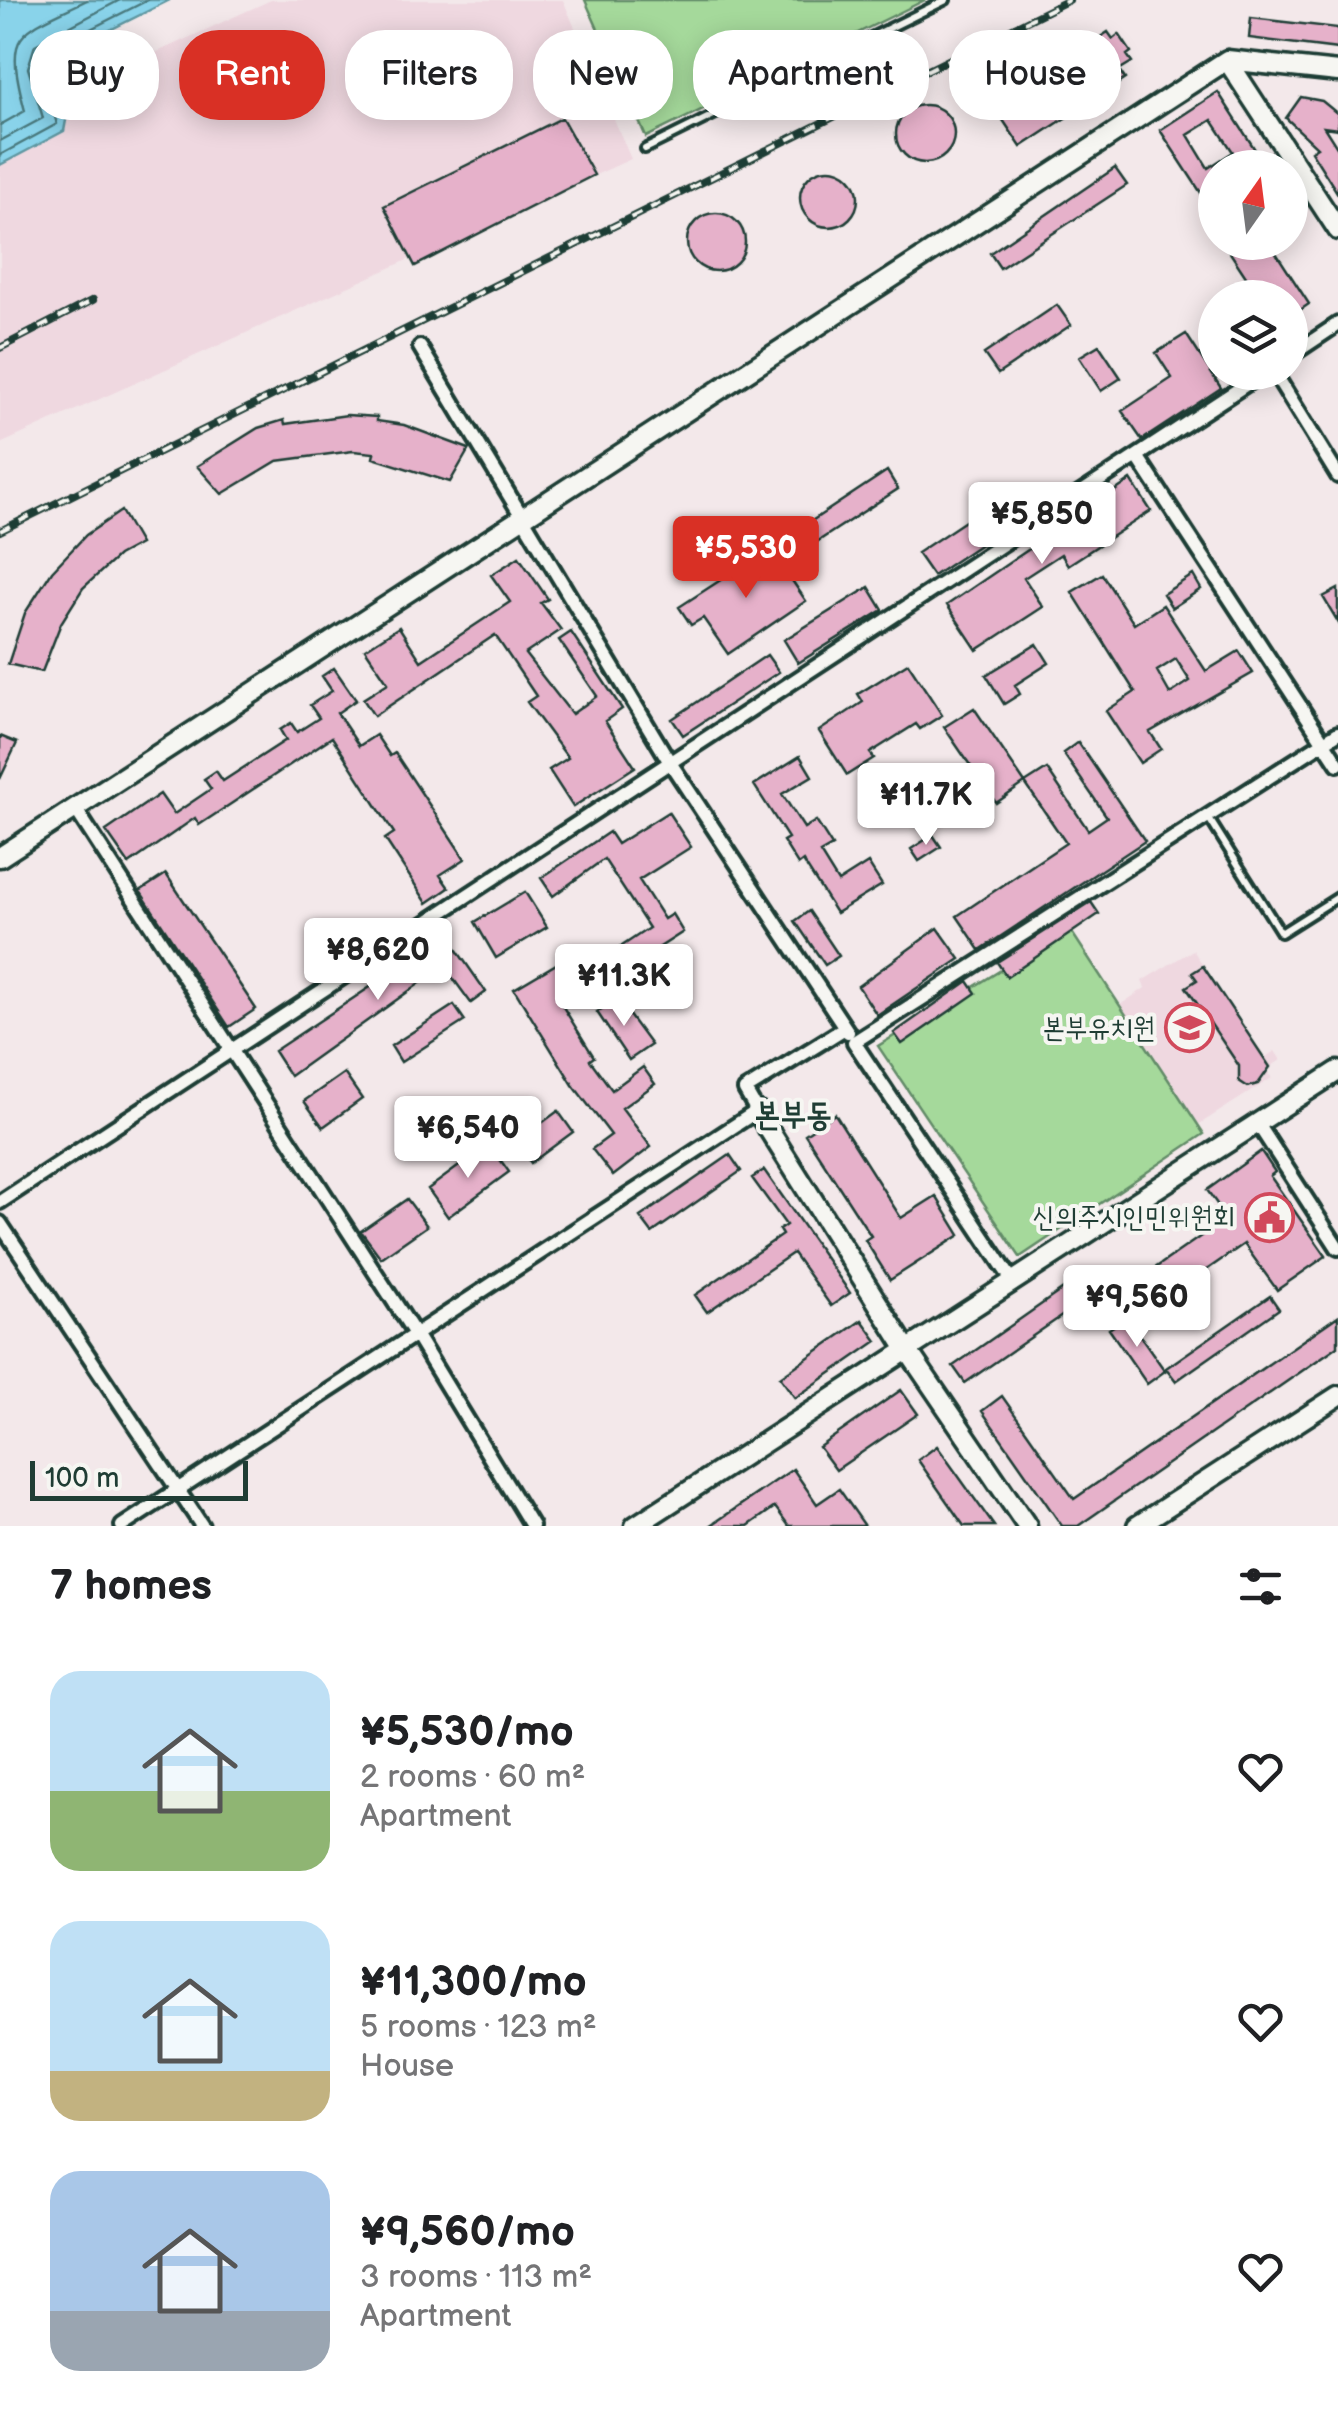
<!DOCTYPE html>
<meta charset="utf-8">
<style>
body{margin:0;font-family:"Balsamiq Sans","Poor Story",sans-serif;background:#f2f2f2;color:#202124;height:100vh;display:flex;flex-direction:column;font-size:38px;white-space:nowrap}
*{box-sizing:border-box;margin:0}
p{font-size:32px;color:#757577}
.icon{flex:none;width:55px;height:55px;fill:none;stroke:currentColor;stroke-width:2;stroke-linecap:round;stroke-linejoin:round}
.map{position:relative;height:1526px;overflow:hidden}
.drawer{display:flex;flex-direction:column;background:#fff;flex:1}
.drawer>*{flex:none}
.banner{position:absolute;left:30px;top:30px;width:1280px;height:90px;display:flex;gap:20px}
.needle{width:65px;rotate:14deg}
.buttons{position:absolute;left:1198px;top:150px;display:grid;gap:20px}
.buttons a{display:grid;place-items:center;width:110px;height:110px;border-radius:50%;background:#fff;box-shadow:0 5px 25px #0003;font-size:50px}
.scale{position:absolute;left:30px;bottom:25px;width:218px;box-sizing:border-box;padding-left:10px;border:5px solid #1f3d34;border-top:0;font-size:28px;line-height:35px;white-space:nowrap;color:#1f3d34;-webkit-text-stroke:8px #f6f6f2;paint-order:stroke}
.price{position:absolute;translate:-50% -85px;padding:0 22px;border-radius:10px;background:#fff;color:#222;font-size:32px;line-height:65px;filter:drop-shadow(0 2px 5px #0008)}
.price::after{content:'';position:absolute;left:50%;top:60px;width:30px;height:22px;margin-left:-15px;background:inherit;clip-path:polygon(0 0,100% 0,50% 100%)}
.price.current{background:#d93025;color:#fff}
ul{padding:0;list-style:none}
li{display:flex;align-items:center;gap:30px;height:250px;padding:0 50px}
li span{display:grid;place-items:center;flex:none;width:280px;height:200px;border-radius:30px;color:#555}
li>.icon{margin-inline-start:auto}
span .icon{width:120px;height:120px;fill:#fffc;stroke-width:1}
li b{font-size:42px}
h2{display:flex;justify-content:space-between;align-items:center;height:120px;padding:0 50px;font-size:42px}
.chip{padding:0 35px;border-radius:40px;background:#fff;box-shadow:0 5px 25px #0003;font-size:35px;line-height:90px}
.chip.current{background:#d93025;color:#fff}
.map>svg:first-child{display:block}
.built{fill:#efd8e0}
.green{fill:#a5d99b;stroke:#628b68;stroke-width:2.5}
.water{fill:#89d3ea;stroke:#5f97a1;stroke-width:2.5}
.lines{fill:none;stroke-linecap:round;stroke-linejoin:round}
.shore{stroke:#49797d;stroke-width:2.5}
.building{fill:#e6b1ca;stroke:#1f3d34;stroke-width:2.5;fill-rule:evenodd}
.lane-casing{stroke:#1f3d34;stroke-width:14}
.street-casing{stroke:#1f3d34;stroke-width:20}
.secondary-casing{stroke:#1f3d34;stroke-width:25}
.lane{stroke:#f6f6f2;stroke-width:6}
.street{stroke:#f6f6f2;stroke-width:12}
.secondary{stroke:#f6f6f2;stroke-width:18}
.rail-casing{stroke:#1f3d34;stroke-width:8}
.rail{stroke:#f6f6f2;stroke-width:4;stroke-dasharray:11;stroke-linecap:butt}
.labels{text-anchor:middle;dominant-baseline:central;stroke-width:8;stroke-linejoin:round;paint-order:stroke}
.poi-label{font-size:28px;fill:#1f3d34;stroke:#f6f6f2;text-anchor:end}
.quarter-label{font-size:32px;font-weight:bold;fill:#1f3d34;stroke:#f6f6f2}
</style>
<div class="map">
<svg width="1338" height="1526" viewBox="0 0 1338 1526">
<rect width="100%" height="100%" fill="#f3e8ea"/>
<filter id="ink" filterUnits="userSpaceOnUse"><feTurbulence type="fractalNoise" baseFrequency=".01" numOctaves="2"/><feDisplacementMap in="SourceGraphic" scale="20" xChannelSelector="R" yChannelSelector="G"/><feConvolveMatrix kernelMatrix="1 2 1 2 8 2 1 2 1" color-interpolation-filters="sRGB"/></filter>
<g filter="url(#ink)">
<path class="built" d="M271,0H563L631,159L0,444V124Z
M1193,950L1264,1058L1275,1051L1281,1060L1267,1069L1272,1078L1198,1125L1120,1005L1145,988L1142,981Z"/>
<path class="green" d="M585,0H925L646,137Z
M1069,928L1204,1134L1020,1257L878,1046Z"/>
<path class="water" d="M0,0H170L54,58L50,67L67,115L64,131L0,165Z"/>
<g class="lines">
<path class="shore" d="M0,125L25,111C4,29 16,35 87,0
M0,141L43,118L28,68L35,45L120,0
M0,155L57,124L40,68L47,51L148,0"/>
</g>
<path class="building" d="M1251,18L1338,28V49L1249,38Z
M1108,32L1113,39L1119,34L1131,52L1127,55L1132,62L1119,70L1125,79L1021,147L981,87L1011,67L1024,87Z
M1218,92L1263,162L1254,168H1215V193L1205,199L1160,130ZM1212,120L1233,152L1208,168L1188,135Z
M1301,97L1322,101L1338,114V129L1324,127L1338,149V194L1311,151L1317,147L1286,118Z
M896 134a29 29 0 1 1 58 0a29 29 0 1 1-58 0Z
M562,118L594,175L415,266L384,206Z
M1115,168L1127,185L1000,268L990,253Z
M800 198a29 29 0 1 1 58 0a29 29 0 1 1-58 0Z
M687 242a29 29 0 1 1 58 0a29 29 0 1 1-58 0Z
M1223,242H1269L1309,304L1290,317V298H1260Z
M1057,305L1071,325L998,374L984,354Z
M1186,334L1221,388L1142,440L1122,411L1172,378L1156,353Z
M1099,345L1121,378L1101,391L1079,357Z
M347,415L377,417V421L404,425L469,449L450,482L373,458L374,453L353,451L277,461L222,494L197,466L258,428L284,420L285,424Z
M887,471L898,489L806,549L795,532Z
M1131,480L1151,511L1068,565L1061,554L1024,578L1043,607L977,650L947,605Z
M1006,494L1021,517L933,576L917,553Z
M121,511L140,544L118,556L83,588L61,623L42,672L8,664L25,613L52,571L86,535Z
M770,548L806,601L728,654L703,618L691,625L679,607Z
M519,557L548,599L541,603L561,630L525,654L572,714L597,696L559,640L571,632L622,709L605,721L635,767L573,807L549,770L568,758L527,702L536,696L495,635L374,716L363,699L388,683L365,649L399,627L421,661L510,602L491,575Z
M1102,574L1134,624L1163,605L1206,671L1239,651L1253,673L1150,732L1161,749L1140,763L1106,711L1135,692L1072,592ZM1176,659L1190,681L1170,694L1157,671Z
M1193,575L1201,589L1172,608L1163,594Z
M869,587L883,610L798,663L784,640Z
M1338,589V622L1323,597Z
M1037,644L1049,663L1015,685L1020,694L1004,704L986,675Z
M767,655L779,672L683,735L672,719Z
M908,663L942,715L920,729L916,724L870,753L874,758L847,775L819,731L863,702L858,694Z
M334,668L356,700L337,713L359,746L376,735L390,756L395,753L465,859L440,875L449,888L427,903L385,839L394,833L332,737L199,825L195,818L129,864L106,831L160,794L174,814L211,789L204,779L216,771L223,781L286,740L280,730L291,723L297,732L319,718L310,705L332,691L322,676Z
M974,708L1025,783L996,803L944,727Z
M0,736L17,743L0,779Z
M1078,742L1145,841L980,950L957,916L1066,843L1025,783L1047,769L1088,830L1107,817L1063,753Z
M800,756L812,776L782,794L804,828L816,821L832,846L820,853L838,882L868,863L882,885L836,913L803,861L798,865L783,841L788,838L754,785Z
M914,781L926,799L893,819L882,801Z
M668,812L691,847L639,880L664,919L672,914L683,932L615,976L604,958L649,928L604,859L553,896L541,878L609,832L617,844Z
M933,835L941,847L919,861L911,849Z
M166,874L256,1009L229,1027L140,891Z
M525,892L547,927L496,958L475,922Z
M1091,902L1099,914L1007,977L997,962Z
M809,911L839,956L825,965L795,921Z
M938,928L960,959L877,1015L858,986Z
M447,936L486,992L471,1003L444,966L290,1076L274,1051Z
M575,953L593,982L560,1002L594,1057L590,1060L612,1090L643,1067L655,1084L622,1108L651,1147L613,1176L592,1149L611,1135L573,1085L514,989Z
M1203,966L1270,1067L1258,1084L1248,1087L1239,1081V1066L1186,987L1197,980L1192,973Z
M968,981L976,993L902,1044L894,1033Z
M617,999L651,1045L629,1060L597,1012Z
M454,1005L465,1021L401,1062L391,1046Z
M344,1073L362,1099L323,1127L304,1101Z
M558,1111L573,1132L531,1163L516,1142Z
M835,1114L901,1218L936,1196L960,1235L890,1280L865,1240L871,1236L805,1134Z
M489,1144L509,1172L448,1217L428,1189Z
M1261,1151L1275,1172L1270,1176L1326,1256L1277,1290L1244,1244L1140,1316L1122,1291L1227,1218L1207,1190Z
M730,1155L741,1171L652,1233L640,1217Z
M764,1170L850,1293L831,1306L793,1253L707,1312L695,1295L782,1235L779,1230L786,1225L752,1178Z
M407,1199L427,1226L381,1258L361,1231Z
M1089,1271L1101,1289L965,1383L953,1366Z
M1270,1296L1279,1309L1176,1381L1166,1368Z
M1338,1316V1346L1078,1526H1062L982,1411L1002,1396L1074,1499Z
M1127,1317L1165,1371L1147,1384L1109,1329Z
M862,1320L877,1341L795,1398L780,1377Z
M901,1390L918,1414L836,1470L819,1447Z
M937,1446L994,1526H964L918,1460Z
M793,1469L817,1504L839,1489L865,1526H789L775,1507L748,1526H710Z"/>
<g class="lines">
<defs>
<path id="lane" d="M645,149L946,0
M1208,817L1281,933L1338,897"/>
<path id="street" d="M420,347L669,761L848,1032
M1290,356L1338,324
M1274,372L1338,476
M1137,456L1338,764
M75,808L415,1334L532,1526
M1258,1124L1338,1248
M0,1202L1265,372
M0,1223L202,1526
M1012,1280L854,1042L1338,733
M122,1526L757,1111L745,1090L845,1028"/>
<path id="secondary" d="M1227,60L1338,230
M0,857L1227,60L1338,72
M757,1111L906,1348L1027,1526
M635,1526L1338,1071
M1137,1526L1338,1396"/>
</defs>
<use href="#lane" class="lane-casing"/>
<use href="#street" class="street-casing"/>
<use href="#secondary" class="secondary-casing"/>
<use href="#lane" class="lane"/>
<use href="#street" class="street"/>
<use href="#secondary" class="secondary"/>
<defs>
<path id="rail" d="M0,348L93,300
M0,531L1069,0"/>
</defs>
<use href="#rail" class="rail-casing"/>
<use href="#rail" class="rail"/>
</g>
</g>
<defs>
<symbol id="school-ring" viewBox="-11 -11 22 22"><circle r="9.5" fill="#f6f6f2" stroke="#d1495b" stroke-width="1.5"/><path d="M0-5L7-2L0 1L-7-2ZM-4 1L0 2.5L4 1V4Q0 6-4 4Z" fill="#d1495b"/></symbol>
<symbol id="civic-ring" viewBox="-11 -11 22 22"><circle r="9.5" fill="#f6f6f2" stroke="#d1495b" stroke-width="1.5"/><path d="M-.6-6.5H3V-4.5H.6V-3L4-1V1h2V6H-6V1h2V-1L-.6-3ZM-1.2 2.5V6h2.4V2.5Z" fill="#d1495b"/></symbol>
</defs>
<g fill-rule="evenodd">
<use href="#school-ring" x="1162" y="1000" width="55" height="55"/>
<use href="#civic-ring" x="1242" y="1190" width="55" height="55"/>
</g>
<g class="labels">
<g class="poi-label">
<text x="1155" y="1028">본부유치원</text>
<text x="1235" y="1217">신의주시인민위원회</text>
</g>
<g class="quarter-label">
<text x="793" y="1115">본부동</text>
</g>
</g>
</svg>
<div class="buttons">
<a><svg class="needle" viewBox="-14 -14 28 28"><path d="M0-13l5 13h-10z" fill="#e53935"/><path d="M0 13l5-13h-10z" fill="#757577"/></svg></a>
<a><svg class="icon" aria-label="layers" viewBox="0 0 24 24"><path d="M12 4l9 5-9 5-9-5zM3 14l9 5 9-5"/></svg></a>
</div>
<div class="scale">100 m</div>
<b class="price" style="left:1042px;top:567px">¥5,850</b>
<b class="price current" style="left:746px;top:601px">¥5,530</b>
<b class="price" style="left:926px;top:848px">¥11.7K</b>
<b class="price" style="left:378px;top:1003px">¥8,620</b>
<b class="price" style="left:624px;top:1029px">¥11.3K</b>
<b class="price" style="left:468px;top:1181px">¥6,540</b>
<b class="price" style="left:1137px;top:1350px">¥9,560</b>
<div class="banner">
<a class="chip">Buy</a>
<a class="chip current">Rent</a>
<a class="chip">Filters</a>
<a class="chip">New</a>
<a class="chip">Apartment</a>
<a class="chip">House</a>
</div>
</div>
<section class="drawer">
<h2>7 homes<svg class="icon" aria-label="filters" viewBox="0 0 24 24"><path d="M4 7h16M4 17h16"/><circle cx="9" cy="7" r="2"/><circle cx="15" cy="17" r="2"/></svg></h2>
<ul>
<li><span style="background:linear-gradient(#bfe0f5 60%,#8fb573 0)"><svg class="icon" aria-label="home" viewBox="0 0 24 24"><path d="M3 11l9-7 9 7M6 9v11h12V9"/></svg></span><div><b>¥5,530/mo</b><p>2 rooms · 60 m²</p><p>Apartment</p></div><svg class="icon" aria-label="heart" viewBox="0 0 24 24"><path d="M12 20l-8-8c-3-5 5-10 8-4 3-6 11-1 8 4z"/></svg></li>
<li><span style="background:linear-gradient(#bfe0f5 75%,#c2b280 0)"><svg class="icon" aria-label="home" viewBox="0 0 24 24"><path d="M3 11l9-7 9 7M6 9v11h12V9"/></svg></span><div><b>¥11,300/mo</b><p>5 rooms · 123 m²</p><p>House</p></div><svg class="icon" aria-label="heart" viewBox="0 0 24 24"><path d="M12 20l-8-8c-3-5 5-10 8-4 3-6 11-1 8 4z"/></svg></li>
<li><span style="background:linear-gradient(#a9c7e8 70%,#9aa5b1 0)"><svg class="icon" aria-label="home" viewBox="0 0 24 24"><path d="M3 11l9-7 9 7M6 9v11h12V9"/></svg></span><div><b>¥9,560/mo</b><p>3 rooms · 113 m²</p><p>Apartment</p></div><svg class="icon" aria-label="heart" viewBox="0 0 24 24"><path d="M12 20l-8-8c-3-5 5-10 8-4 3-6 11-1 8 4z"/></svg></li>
</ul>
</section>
